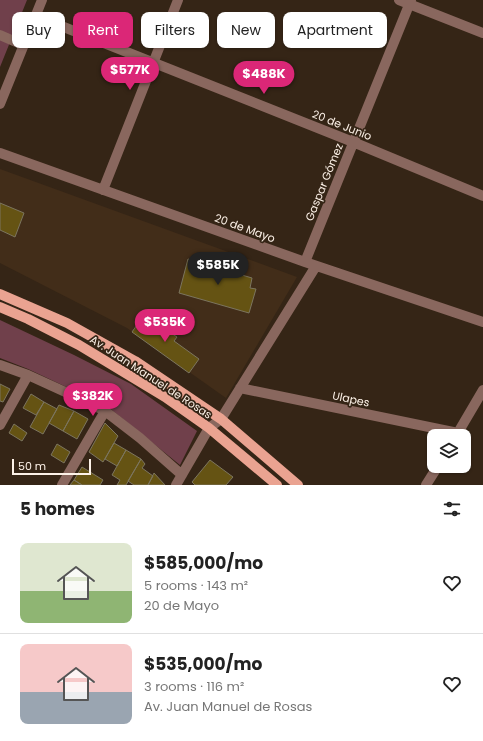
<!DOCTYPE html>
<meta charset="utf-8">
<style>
body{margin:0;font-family:Poppins,sans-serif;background:#f2f2f2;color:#222;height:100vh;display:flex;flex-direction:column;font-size:15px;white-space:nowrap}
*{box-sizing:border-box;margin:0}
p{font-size:13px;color:#767676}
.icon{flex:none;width:22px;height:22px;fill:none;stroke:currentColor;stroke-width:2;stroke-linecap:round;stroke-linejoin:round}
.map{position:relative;height:485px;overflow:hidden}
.details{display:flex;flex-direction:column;background:#fff;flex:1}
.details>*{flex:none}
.top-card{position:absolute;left:12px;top:12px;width:459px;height:36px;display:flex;gap:8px}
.controls{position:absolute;left:427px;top:429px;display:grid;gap:8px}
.controls a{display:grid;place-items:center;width:44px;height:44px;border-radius:8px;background:#fff;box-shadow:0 1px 3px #0004;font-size:20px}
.scale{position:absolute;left:12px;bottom:10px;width:79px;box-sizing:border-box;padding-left:4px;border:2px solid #fdf2e8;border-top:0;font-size:11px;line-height:14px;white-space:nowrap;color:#fdf2e8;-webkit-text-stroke:3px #352516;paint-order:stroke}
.price{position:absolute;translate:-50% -34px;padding:0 9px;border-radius:14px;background:#db2777;color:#fff;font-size:13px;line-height:26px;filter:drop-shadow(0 1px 2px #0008)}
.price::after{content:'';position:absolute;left:50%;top:24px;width:12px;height:9px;margin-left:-6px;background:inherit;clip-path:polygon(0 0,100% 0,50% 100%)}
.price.on{background:#222;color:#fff}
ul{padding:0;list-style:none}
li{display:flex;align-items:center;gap:12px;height:100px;padding:0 20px}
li+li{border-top:1px solid #e0e0e0}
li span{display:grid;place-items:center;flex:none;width:112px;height:80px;border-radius:8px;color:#555}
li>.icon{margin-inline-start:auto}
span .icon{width:48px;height:48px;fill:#fffc;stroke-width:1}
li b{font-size:17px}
h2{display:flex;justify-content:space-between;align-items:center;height:48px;padding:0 20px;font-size:17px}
.pill{padding:0 14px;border-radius:8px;background:#fff;box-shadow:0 1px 3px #0004;font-size:14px;line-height:36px}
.pill.on{background:#db2777;color:#fff}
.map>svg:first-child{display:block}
.built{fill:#422d19}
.green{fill:#70404b}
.building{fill:#655313;stroke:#7c755f}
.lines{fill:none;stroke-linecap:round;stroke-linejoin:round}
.minor{stroke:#89675e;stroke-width:10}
.major{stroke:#eaa391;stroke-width:10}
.labels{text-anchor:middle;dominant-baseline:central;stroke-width:3.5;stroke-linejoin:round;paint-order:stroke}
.street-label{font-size:11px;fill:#fdf2e8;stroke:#352516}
</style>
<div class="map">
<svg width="483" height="485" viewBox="0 0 483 485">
<rect width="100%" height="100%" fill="#352516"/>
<path class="built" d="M0,169L297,277L226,398L127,328L0,263Z"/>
<path class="green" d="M0,0H27L0,67Z
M0,320L74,355L131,384L197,431L180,465L107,406L28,369L0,358Z"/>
<path class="building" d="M0,203L24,213L15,237L0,230Z
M188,259L252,278L250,288L256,289L249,313L179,293Z
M144,315L177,337L174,341L199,359L189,373L132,332Z
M0,384L10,389L3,402L0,401Z
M31,394L44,402L36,415L23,408Z
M44,402L57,409L43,434L30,427Z
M59,405L74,411L63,431L49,423Z
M74,411L88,419L77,439L63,431Z
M105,423L118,436L103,462L89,452Z
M14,424L27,433L22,441L9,433Z
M114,443L126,450L117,466L105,459Z
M57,444L70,452L64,463L51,455Z
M126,450L141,459L126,485H117L120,480L112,475Z
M141,459L145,464L142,468L153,476L148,485H134L128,481Z
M210,460L233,477L226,485H195L192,482Z
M82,467L103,480L100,485H82L74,480Z
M154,473L165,485H148Z
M74,480L82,485H70Z"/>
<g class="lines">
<path class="minor" d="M399,0L483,33
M36,16L353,142L483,196
M0,35L23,45
M0,104L42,0
M0,153L305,262L483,322
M103,190L178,0
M305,262L411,0
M0,365L28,375L85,401L105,411L140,438L182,475
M240,388L458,433
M0,425L28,375
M456,436L483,390
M62,485L105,411
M176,485L209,428L221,419L316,266
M426,485L438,466"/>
<path class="major" d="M0,294L67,323L135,361L221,419L298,485
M0,307L28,319L79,345L165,397L209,428L277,485"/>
</g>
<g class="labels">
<g class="street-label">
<text transform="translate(342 125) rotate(22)">20 de Junio</text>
<text transform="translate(324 182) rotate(-68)">Gaspar Gómez</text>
<text transform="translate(245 228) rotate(20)">20 de Mayo</text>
<text transform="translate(151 377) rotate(33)">Av. Juan Manuel de Rosas</text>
<text transform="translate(351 399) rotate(12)">Ulapes</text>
</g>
</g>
</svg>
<div class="controls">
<a><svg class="icon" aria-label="layers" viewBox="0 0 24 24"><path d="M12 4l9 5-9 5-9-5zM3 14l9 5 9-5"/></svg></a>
</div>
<div class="scale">50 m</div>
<b class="price" style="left:130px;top:91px">$577K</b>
<b class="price" style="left:264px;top:95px">$488K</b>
<b class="price on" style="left:218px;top:286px">$585K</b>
<b class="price" style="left:165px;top:343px">$535K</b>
<b class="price" style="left:93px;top:417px">$382K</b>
<div class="top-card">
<a class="pill">Buy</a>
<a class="pill on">Rent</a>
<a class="pill">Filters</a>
<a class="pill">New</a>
<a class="pill">Apartment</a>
</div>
</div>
<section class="details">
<h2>5 homes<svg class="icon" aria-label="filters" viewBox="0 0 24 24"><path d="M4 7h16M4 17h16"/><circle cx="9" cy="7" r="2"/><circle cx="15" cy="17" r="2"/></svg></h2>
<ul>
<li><span style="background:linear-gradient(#dfe7d0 60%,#8fb573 0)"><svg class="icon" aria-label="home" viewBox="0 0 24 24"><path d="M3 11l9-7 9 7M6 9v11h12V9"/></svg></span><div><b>$585,000/mo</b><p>5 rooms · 143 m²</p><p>20 de Mayo</p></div><svg class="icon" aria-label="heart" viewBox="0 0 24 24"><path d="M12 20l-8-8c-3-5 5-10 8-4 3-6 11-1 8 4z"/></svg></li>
<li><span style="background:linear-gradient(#f6c9c9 60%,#9aa5b1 0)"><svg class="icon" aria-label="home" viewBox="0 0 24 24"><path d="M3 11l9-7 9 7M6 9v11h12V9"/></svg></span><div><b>$535,000/mo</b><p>3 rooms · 116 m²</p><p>Av. Juan Manuel de Rosas</p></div><svg class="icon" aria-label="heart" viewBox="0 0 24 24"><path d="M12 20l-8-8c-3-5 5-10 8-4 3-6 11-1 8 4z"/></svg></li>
</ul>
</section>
